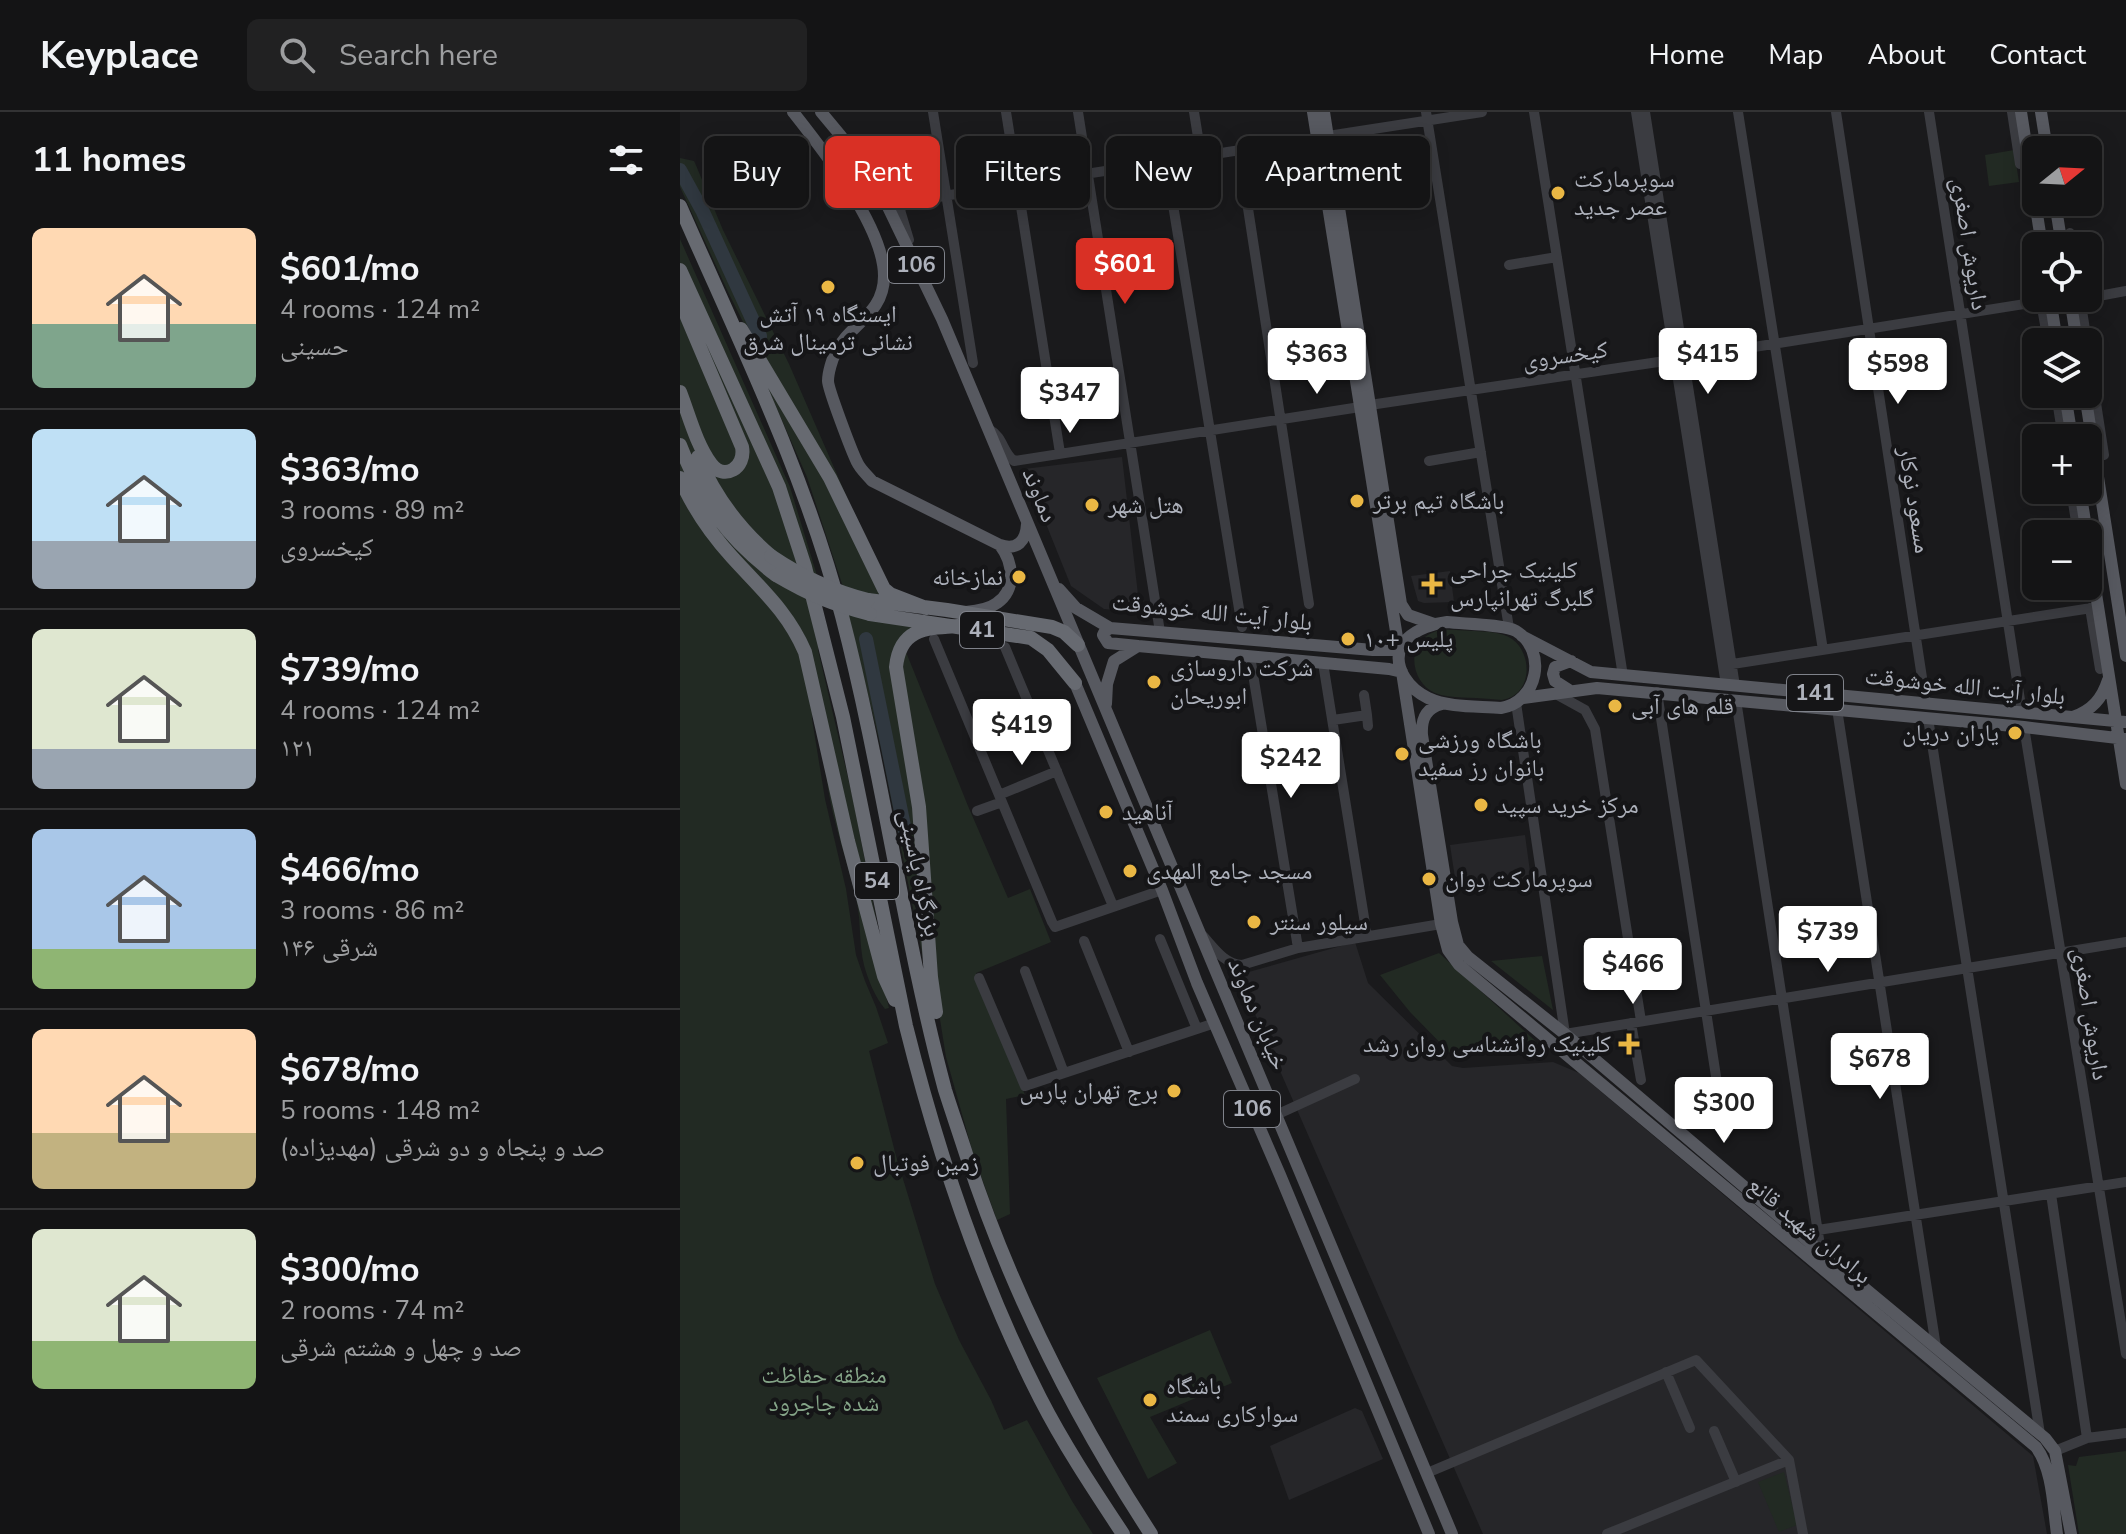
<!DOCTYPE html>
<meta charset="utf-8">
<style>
body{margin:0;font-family:"Nunito Sans","Noto Naskh Arabic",sans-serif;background:#212122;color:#f1f3f6;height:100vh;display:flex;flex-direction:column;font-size:30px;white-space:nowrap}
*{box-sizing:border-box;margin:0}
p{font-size:26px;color:#9d9ea0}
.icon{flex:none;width:44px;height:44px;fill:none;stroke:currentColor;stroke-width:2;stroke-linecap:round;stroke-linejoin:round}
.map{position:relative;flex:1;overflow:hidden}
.side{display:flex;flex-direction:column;background:#141415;width:680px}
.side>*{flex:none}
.guide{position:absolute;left:24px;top:24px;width:760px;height:72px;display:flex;gap:16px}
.needle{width:52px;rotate:72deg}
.buttons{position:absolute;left:1342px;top:24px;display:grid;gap:16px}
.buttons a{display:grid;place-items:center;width:80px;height:80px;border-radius:12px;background:#141415;box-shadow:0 4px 20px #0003,0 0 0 2px #333334;font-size:40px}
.price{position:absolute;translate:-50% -68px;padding:0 18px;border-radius:8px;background:#fff;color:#222;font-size:26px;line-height:52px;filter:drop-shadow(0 2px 4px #0008)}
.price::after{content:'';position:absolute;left:50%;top:48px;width:24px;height:18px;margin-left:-12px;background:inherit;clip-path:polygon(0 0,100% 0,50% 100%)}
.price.current{background:#d93025;color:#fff}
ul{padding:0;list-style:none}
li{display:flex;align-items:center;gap:24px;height:200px;padding:0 32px}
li+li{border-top:2px solid #333334}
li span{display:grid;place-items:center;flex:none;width:224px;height:160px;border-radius:12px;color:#555}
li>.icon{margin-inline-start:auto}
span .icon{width:96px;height:96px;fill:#fffc;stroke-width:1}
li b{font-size:34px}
h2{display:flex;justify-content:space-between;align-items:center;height:96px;padding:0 32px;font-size:34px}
.chip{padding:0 28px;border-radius:12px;background:#141415;box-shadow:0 4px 20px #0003,0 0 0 2px #333334;font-size:28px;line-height:72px}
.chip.current{background:#d93025;color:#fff}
header{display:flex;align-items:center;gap:48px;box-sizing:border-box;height:112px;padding:0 40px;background:#141415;border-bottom:2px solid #333334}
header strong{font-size:38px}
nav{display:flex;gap:44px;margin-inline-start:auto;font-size:28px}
.search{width:560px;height:72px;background:#212122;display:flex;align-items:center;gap:20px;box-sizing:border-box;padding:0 28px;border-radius:12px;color:#9d9ea0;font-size:30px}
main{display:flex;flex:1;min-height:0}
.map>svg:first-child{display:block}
.built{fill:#262629}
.green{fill:#222a23}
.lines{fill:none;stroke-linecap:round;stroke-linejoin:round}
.river{stroke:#303840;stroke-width:14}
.minor{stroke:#3b3c41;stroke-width:10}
.major{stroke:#575960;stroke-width:12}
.highway{stroke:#676a71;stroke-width:14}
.highway-bridge{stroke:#676a71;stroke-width:14}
.poi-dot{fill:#eab744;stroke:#151517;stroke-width:3}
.labels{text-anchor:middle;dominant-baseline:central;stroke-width:8;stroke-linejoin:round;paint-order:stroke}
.shield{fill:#151517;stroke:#7f828a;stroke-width:2}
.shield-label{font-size:22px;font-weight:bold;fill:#adb1bb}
.poi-label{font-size:24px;fill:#adb1bb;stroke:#151517;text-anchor:start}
.street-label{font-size:24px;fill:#adb1bb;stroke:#151517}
.park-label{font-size:24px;fill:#85a588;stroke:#151517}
</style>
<header>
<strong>Keyplace</strong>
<div class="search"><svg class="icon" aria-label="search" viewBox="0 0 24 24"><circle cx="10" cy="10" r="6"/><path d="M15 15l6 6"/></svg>Search here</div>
<nav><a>Home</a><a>Map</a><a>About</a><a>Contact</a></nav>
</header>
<main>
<section class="side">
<h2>11 homes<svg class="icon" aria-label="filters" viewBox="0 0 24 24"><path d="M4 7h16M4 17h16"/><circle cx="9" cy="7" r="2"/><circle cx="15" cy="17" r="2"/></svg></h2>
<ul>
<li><span style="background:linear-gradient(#ffd9b3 60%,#7fa58c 0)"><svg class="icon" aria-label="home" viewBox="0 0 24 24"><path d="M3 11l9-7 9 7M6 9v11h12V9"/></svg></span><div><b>$601/mo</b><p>4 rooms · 124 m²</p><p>حسینی</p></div></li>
<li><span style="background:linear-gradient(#bfe0f5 70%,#9aa5b1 0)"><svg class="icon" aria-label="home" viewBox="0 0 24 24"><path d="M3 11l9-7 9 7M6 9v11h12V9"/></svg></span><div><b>$363/mo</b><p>3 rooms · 89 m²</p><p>کیخسروی</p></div></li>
<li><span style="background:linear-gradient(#dfe7d0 75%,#9aa5b1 0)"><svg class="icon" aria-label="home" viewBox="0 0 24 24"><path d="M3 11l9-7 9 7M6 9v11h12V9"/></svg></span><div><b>$739/mo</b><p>4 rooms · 124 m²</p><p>۱۲۱</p></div></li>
<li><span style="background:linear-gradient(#a9c7e8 75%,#8fb573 0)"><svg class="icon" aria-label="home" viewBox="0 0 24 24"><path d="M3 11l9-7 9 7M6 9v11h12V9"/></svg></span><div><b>$466/mo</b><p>3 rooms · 86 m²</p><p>۱۴۶ شرقی</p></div></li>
<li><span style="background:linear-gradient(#ffd9b3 65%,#c2b280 0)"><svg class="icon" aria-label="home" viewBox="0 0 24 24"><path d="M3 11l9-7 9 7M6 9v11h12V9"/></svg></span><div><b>$678/mo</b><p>5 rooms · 148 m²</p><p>صد و پنجاه و دو شرقی (مهدیزاده)</p></div></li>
<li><span style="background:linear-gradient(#dfe7d0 70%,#8fb573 0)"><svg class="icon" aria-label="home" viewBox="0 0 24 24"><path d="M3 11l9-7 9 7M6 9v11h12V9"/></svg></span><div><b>$300/mo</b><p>2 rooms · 74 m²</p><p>صد و چهل و هشتم شرقی</p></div></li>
</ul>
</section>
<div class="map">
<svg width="1446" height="1422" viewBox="0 0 1446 1422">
<rect width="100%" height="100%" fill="#1a1a1c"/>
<path class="built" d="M442,345L460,500L424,497L391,474L344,357Z
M770,459L774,490L744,491L738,489L731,464Z
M845,723L851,767L777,779L770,733Z
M675,830L688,871L772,954L783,956L873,950L899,961L1353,1344L1367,1422H803L558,863Z
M675,1296L682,1299L703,1347L609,1388L590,1334Z"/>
<path class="green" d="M1334,38L1339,70L1309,74L1305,43Z
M0,46L14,49L15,51L43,118L109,252L176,406L72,228L48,180L0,75Z
M0,127L110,375L143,483L138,538L173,687L201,832L135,571L132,607L145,687L166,777L176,843L185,869L196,895L208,931L189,939L216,1044L255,1172L279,1228L311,1288L324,1318L347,1308L392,1389L413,1422H0Z
M70,236L209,485L164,478L127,365Z
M655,238L657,251L647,253L646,258L612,264L609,242Z
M168,501L256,513L219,533L249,876L201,636Z
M762,517C777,519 812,518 824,523C853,532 856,583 822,588C818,588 814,587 810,587C793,585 771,587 755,581C734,572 726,540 745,525C750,521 757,519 762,517Z
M224,535L288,694L328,786L350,777L371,830L296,861L345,983L326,987L330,1102L317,1108L294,1045L266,945L259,901L220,570Z
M146,651L209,896L205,897C195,885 188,868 184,853C179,833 181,811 177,791C168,747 146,695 146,651Z
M759,841L862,935L773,944L730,900L700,863Z
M862,844L873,898L811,849Z
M530,1218L552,1271L470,1305L497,1351L468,1367L417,1266Z
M1446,1339V1422H1399L1388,1353L1396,1354L1399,1345Z
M1104,1360L1117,1413L1099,1420L1078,1370Z"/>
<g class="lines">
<path class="river" d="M0,58L23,100L80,224
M186,527L225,719"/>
<path class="minor" d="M253,0L293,251
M326,0L380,341
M398,0L480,520
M514,0L521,44
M746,0L829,516
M854,0L943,564
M956,0L1046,573
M965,0L1055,574
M1058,0L1143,538
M1156,0L1246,592
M1249,0L1342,601
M1332,0L1340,52
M648,24L802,0
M559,38L629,492
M486,50L562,515
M1390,121L1392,134
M229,128L220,98L223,93L231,89L638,26
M829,153L877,145
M1400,186L1407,230
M1408,186L1446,179
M1361,190L1368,230
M1408,239L1424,343
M1376,282L1383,326
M690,293L1005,246L1370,188
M310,318C323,325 323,341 334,349L680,295
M749,349L801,340
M1391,378L1398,422
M1406,474L1407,479
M1410,496L1420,557
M254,527L372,810
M325,535L433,794
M570,544L618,836
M643,551L687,824
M1046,553L1418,495
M977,580L1045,1023
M876,582L905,598L915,617L961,909
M684,583L687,603
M1056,588L1141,1140
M836,591L885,922
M1157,597L1256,1235
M1248,606L1360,1322
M653,608L687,603L688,614
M1344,615L1446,1242
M319,683L377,659
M297,699L322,690
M372,810L375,815L482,778
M523,824C534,836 544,852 562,853L618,836L761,812
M480,827L517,917
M404,829L449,940
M345,859L384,961
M299,866L345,974L535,911
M951,911L961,968
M885,922L1446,830
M596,1003L675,967
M1371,1082L1407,1326
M1138,1118L1446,1070
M986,1260L1010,1316
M1034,1319L1056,1370
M1375,1339L1407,1326L1446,1321
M747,1361L1016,1248L1109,1348L1123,1422
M927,1422L1109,1348"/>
<path class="major" d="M113,0C143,38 204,115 204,164C204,203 169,212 156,240C152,247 148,261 148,269C148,277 172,340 177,350C180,357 187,363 192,369L320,433C337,439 346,429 347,412
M141,0L161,24L207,93L262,207L772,1422
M644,0L721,492L728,503L754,512
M1341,0L1362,134
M1361,0L1367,38
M1375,90L1382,134
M1370,186L1377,230
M1390,186L1397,230
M1385,282L1392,326
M1405,282L1446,544
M1400,378L1407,422
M1408,431L1446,672
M379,477L396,496L430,516L693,538H719L633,0
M286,500C296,499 309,497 317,491C337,477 333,450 320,433
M767,510C784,512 823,512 836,519C868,539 858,590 821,596C798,594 769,596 748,586C738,581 730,574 725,566C704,532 739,513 767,510Z
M430,516L425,519L423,523L428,531L458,534
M842,524L911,560L1446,610
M395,571L482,778L517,871L600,1063L749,1422
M889,578L875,569L873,562L875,555L891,549
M843,586L917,576L1344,615L1446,627
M426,592L427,572L434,549L458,534L709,557L722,560L761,812L768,838L779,853L1356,1335C1373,1358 1373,1394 1377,1422
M762,592C746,596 741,607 742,623L772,810L778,833L788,845L885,922L1141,1140L1365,1326L1375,1339L1391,1422
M1393,605C1412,598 1422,587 1428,568"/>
<path class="highway" d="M0,94C59,229 125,362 162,504C203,661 223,822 265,978C272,1000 280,1023 287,1045C331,1179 394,1304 471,1422
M0,158L99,375L125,455L163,605L226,914C258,1042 300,1168 360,1286C384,1333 414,1378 443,1422
M0,178L7,205L62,335C66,356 44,369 31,352C16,332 9,303 0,280
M61,217L150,366L204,477L210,482L246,496
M0,333C23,391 46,425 96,463
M18,345C35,385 58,416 91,444
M0,366C13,396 31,422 52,445C81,477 108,500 125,540L168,729L204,864L215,888
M188,488L267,498L372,515L384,520L398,533
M190,502L351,526L368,538L395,571
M256,900L251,865L239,695L216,555C220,516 246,516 278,514"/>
<path class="highway-bridge" d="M91,444C122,465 152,479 188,488
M96,463C130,483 152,492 190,502"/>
</g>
<g class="poi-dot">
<circle cx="878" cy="81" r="8"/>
<circle cx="148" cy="175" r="8"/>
<circle cx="677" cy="389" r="8"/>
<circle cx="412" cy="393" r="8"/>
<circle cx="339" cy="465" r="8"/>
<path d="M748 460h8v8h8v8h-8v8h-8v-8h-8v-8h8z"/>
<circle cx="668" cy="527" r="8"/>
<circle cx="474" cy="570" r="8"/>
<circle cx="935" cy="594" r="8"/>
<circle cx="1335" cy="621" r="8"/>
<circle cx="722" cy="642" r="8"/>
<circle cx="801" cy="693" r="8"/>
<circle cx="426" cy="700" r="8"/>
<circle cx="450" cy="759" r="8"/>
<circle cx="749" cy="767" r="8"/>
<circle cx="574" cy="810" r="8"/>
<path d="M945 920h8v8h8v8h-8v8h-8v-8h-8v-8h8z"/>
<circle cx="494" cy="979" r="8"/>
<circle cx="177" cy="1051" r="8"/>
<circle cx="470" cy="1288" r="8"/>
</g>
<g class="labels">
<g class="shield">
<rect x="208" y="135" width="56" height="36" rx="6"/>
<rect x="280" y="500" width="44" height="36" rx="6"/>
<rect x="1107" y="563" width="56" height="36" rx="6"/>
<rect x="175" y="751" width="44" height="36" rx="6"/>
<rect x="544" y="979" width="56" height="36" rx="6"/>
</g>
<g class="shield-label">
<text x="236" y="153">106</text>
<text x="302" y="518">41</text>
<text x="1135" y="581">141</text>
<text x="197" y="769">54</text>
<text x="572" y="997">106</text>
</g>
<g class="poi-label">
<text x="894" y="67">سوپرمارکت<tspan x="894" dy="28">عصر جدید</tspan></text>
<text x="148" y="202" text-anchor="middle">ایستگاه ۱۹ آتش<tspan x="148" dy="28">نشانی ترمینال شرق</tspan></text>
<text x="693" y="389">باشگاه تیم برتر</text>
<text x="428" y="393">هتل شهر</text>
<text x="770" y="458">کلینیک جراحی<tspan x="770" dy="28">گلبرگ تهرانپارس</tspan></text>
<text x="323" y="465" text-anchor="end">نمازخانه</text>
<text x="684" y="527">پلیس +١٠</text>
<text x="490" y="556">شرکت داروسازی<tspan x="490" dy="28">ابوریحان</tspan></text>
<text x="951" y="594">قلم های آبی</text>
<text x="1319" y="621" text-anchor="end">یاران دریان</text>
<text x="738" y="628">باشگاه ورزشی<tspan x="738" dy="28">بانوان رز سفید</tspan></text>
<text x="817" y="693">مرکز خرید سپید</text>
<text x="442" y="700">آناهید</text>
<text x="466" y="759">مسجد جامع المهدی</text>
<text x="765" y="767">سوپرمارکت دِوان</text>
<text x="590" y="810">سیلور سنتر</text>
<text x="931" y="932" text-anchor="end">کلینیک روانشناسی روان رشد</text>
<text x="478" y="979" text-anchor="end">برج تهران پارس</text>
<text x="193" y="1051">زمین فوتبال</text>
<text x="486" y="1274">باشگاه<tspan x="486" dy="28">سوارکاری سمند</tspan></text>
</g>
<g class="street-label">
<text transform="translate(1290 132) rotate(81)">داریوش اصغری</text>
<text transform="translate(885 243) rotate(-8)">کیخسروی</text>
<text transform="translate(360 383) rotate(68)">دماوند</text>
<text transform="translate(1235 388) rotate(81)">مسعود نوکار</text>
<text transform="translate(532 500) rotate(6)">بلوار آیت الله خوشوقت</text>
<text transform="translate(1285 574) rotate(6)">بلوار آیت الله خوشوقت</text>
<text transform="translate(240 761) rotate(78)">بزرگراه یاسینی</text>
<text transform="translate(578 902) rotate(67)">خیابان دماوند</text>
<text transform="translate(1411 902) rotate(81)">داریوش اصغری</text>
<text transform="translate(1130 1118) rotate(40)">برادران شهید قانع</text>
</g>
<g class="park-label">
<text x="144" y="1263">منطقه حفاظت<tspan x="144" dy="28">شده جاجرود</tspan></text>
</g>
</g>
</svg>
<div class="buttons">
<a><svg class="needle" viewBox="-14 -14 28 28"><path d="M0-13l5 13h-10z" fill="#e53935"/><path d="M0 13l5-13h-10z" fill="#9d9ea0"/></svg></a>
<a><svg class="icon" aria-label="locate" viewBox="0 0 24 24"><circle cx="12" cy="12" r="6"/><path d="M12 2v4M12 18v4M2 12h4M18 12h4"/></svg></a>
<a><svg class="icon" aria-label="layers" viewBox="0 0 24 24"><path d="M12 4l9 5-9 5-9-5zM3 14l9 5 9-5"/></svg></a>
<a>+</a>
<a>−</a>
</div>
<b class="price current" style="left:445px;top:194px">$601</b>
<b class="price" style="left:637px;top:284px">$363</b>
<b class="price" style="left:1028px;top:284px">$415</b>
<b class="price" style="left:1218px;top:294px">$598</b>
<b class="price" style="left:390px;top:323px">$347</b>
<b class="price" style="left:342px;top:655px">$419</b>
<b class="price" style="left:611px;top:688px">$242</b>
<b class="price" style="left:1148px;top:862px">$739</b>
<b class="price" style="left:953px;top:894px">$466</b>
<b class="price" style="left:1200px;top:989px">$678</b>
<b class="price" style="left:1044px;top:1033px">$300</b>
<div class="guide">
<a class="chip">Buy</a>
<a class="chip current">Rent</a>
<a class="chip">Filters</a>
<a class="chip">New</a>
<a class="chip">Apartment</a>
</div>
</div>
</main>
